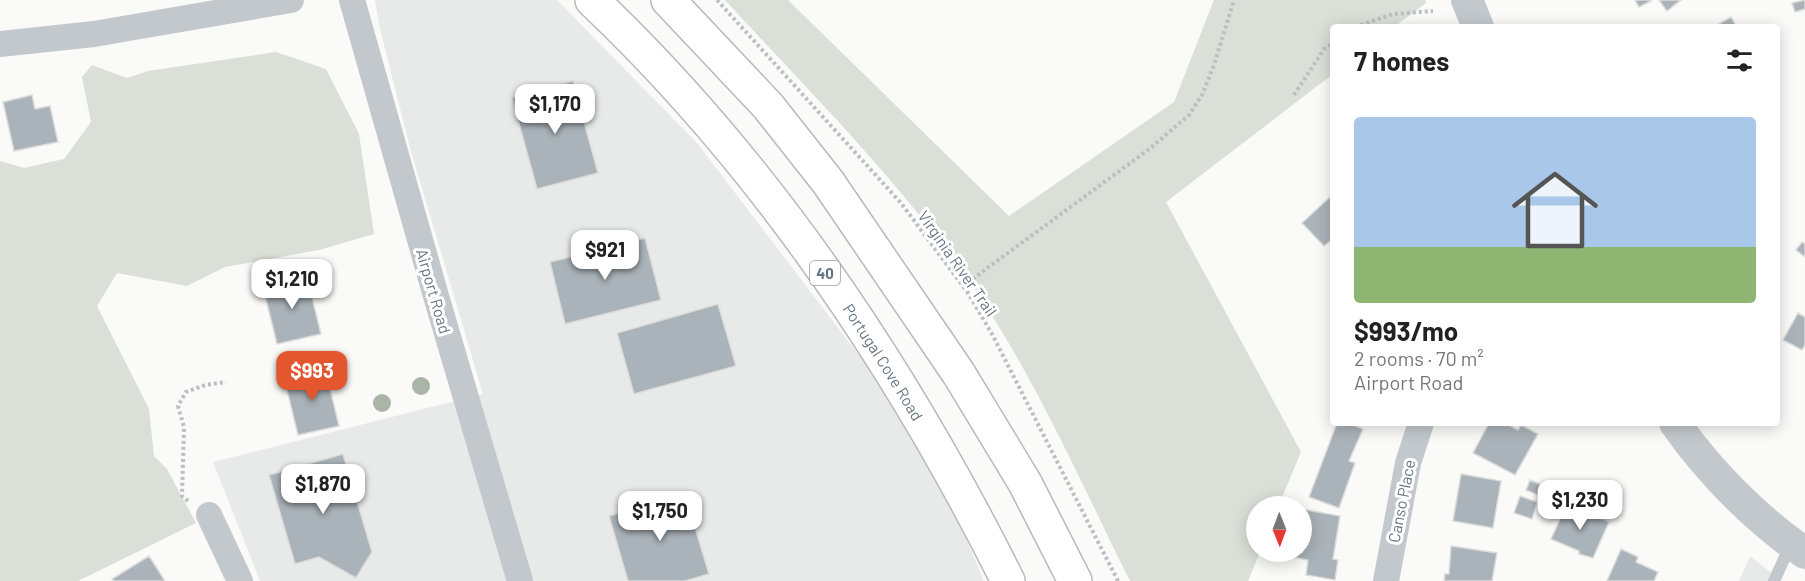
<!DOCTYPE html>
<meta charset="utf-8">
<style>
body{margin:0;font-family:Barlow,sans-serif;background:#f6f6f6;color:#222;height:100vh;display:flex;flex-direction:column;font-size:22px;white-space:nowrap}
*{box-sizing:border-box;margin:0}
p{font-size:20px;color:#767676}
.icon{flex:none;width:33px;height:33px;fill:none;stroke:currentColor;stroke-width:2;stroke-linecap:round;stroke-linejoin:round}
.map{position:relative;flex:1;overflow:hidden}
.drawer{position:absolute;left:1330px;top:24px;width:450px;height:402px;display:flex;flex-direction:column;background:#fff;border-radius:6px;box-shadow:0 3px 15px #0003}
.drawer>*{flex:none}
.needle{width:39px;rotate:179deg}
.tools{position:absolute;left:1246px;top:496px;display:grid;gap:12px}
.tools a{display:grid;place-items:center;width:66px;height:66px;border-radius:50%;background:#fff;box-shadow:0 3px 15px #0003;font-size:30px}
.price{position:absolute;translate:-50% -51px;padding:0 14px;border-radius:12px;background:#fff;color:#222;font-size:20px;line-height:39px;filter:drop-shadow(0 2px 3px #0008)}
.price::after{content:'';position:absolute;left:50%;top:36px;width:18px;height:14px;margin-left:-9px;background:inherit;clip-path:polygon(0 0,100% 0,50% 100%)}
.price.selected{background:#e4572e;color:#fff}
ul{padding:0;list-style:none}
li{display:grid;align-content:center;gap:12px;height:318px;padding:0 24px}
li span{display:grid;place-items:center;height:186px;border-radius:6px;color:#555}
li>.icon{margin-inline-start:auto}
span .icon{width:108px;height:108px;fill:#fffc;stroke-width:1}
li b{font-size:26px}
h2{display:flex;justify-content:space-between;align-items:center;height:72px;padding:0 24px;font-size:26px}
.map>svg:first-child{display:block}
.built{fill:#e8e9e9}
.green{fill:#dadfd7}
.building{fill:#aab3b9;stroke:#dcdcda;stroke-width:1.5}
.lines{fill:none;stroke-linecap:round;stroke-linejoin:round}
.primary-casing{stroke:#b5babe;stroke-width:36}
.path{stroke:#bbbfc2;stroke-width:4;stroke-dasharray:3 3;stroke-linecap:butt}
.service{stroke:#c3c8cc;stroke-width:12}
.minor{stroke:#c3c8cc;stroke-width:26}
.tertiary{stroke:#c3c8cc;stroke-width:32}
.primary{stroke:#fff;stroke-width:33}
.tree{fill:#aab4a7}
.labels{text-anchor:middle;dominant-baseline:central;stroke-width:6;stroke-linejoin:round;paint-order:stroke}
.shield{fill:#fff;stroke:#939fa8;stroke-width:1.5}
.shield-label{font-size:15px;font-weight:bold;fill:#657683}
.street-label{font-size:16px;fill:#657683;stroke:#fff}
</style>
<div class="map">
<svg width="1805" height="581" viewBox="0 0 1805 581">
<rect width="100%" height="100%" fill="#fafaf8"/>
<path class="built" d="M375,0H557L697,143L897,405L947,494L984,581H260L213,462L483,394L410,148L380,29Z
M1750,556L1782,581H1739Z"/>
<path class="green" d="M725,0H788L1009,216L1174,102L1214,0H1425L1426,3L1394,27H1334L1333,74L1166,202L1301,452L1278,507H1257V552H1260L1248,581H1130C1083,487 1040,388 982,300C909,190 814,97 725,0Z
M276,52L326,69L359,134L374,234L319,250L225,267L187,286L117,273L97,306L149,409L154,456L167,469L196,523L78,581H0V161L24,168L64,159L91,122L82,77L92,65L127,78L148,71Z"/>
<path class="building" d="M1635,0H1651V1L1639,7Z
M1659,0H1681L1667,11Z
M1805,0V9L1795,12L1792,3Z
M1731,17L1737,27H1719L1717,25Z
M573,81L598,173L537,189L512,98Z
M32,95L35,109L50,106L58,142L14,151L3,102Z
M1330,197L1334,201V238L1324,246L1302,223Z
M645,238L661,300L565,324L550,262Z
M1802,242L1805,244V257L1796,250Z
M307,277L321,334L277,344L263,287Z
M718,304L736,366L634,394L617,333Z
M1798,313L1805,317V345L1802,350L1783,340Z
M325,368L339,426L298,435L284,378Z
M1337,423H1348L1363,429L1349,461L1355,463L1339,508L1309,497Z
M1489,423H1505L1518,430L1521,425L1538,434L1515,475L1473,453Z
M343,454L372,552L356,578L319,557L295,564L269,475Z
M1461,474L1501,481L1493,528L1453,521Z
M1530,480L1542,485L1538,495L1526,490Z
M685,494L709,574L685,581H628L609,516Z
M1520,496L1537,502L1532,519L1514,513Z
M1567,504L1609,522L1593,558L1579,554V551L1551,539Z
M1302,509L1340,516L1333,559L1338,560L1335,580L1306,575L1308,560L1292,557V552H1302Z
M1451,546L1497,553L1492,581H1444L1445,574H1449Z
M1621,549L1638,557L1636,562L1658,572L1654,581H1607Z
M149,556L165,581H114L112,579Z"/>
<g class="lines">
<defs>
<g id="primary">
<path id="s1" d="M592,0C766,165 901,367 1008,581"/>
<path d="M668,0L768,106L828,182L959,374L1025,483L1075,581"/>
</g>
</defs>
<use href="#primary" class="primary-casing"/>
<path class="path" d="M717,0L901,203L968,293L992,334L1118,581
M1355,27L1393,14L1433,11
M1294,95L1324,49L1334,43
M963,286L1148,150L1189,115L1202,95L1214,65L1234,0
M188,501L182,496L184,427L178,406L186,392L205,385L226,382"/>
<path class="service" d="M1774,581L1791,544"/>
<path class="minor" d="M352,0L436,296L520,581
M0,44L94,34L291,0
M209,515L240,581
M1386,581L1408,463L1421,423"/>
<path class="tertiary" d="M1467,0L1478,27
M1675,423C1709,472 1756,519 1805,553"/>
<use href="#primary" class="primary"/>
</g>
<g class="tree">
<circle cx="421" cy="386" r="9"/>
<circle cx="382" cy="403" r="9"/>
</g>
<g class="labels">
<rect class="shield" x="810" y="261" width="30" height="24" rx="4.5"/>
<g class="shield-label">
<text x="825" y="273">40</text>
</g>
<g class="street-label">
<text transform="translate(958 263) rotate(55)">Virginia River Trail</text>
<text transform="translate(434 291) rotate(74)">Airport Road</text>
<text stroke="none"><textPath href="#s1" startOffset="466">Portugal Cove Road</textPath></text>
<text transform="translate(1401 501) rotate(-79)">Canso Place</text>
</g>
</g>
</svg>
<div class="tools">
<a><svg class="needle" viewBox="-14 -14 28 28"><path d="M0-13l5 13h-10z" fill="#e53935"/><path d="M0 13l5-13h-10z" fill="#767676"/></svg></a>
</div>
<b class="price" style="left:555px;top:135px">$1,170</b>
<b class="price" style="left:605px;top:281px">$921</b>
<b class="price" style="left:292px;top:310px">$1,210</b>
<b class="price selected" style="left:312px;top:402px">$993</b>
<b class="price" style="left:323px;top:515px">$1,870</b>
<b class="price" style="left:1580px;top:531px">$1,230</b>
<b class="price" style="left:660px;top:542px">$1,750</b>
<section class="drawer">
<h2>7 homes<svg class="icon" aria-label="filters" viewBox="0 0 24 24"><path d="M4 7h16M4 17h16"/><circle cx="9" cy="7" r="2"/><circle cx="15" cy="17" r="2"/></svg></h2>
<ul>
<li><span style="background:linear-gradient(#a9c7e8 70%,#8fb573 0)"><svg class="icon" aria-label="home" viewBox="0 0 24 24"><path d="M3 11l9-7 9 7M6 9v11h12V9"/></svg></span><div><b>$993/mo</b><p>2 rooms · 70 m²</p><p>Airport Road</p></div></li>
</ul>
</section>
</div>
